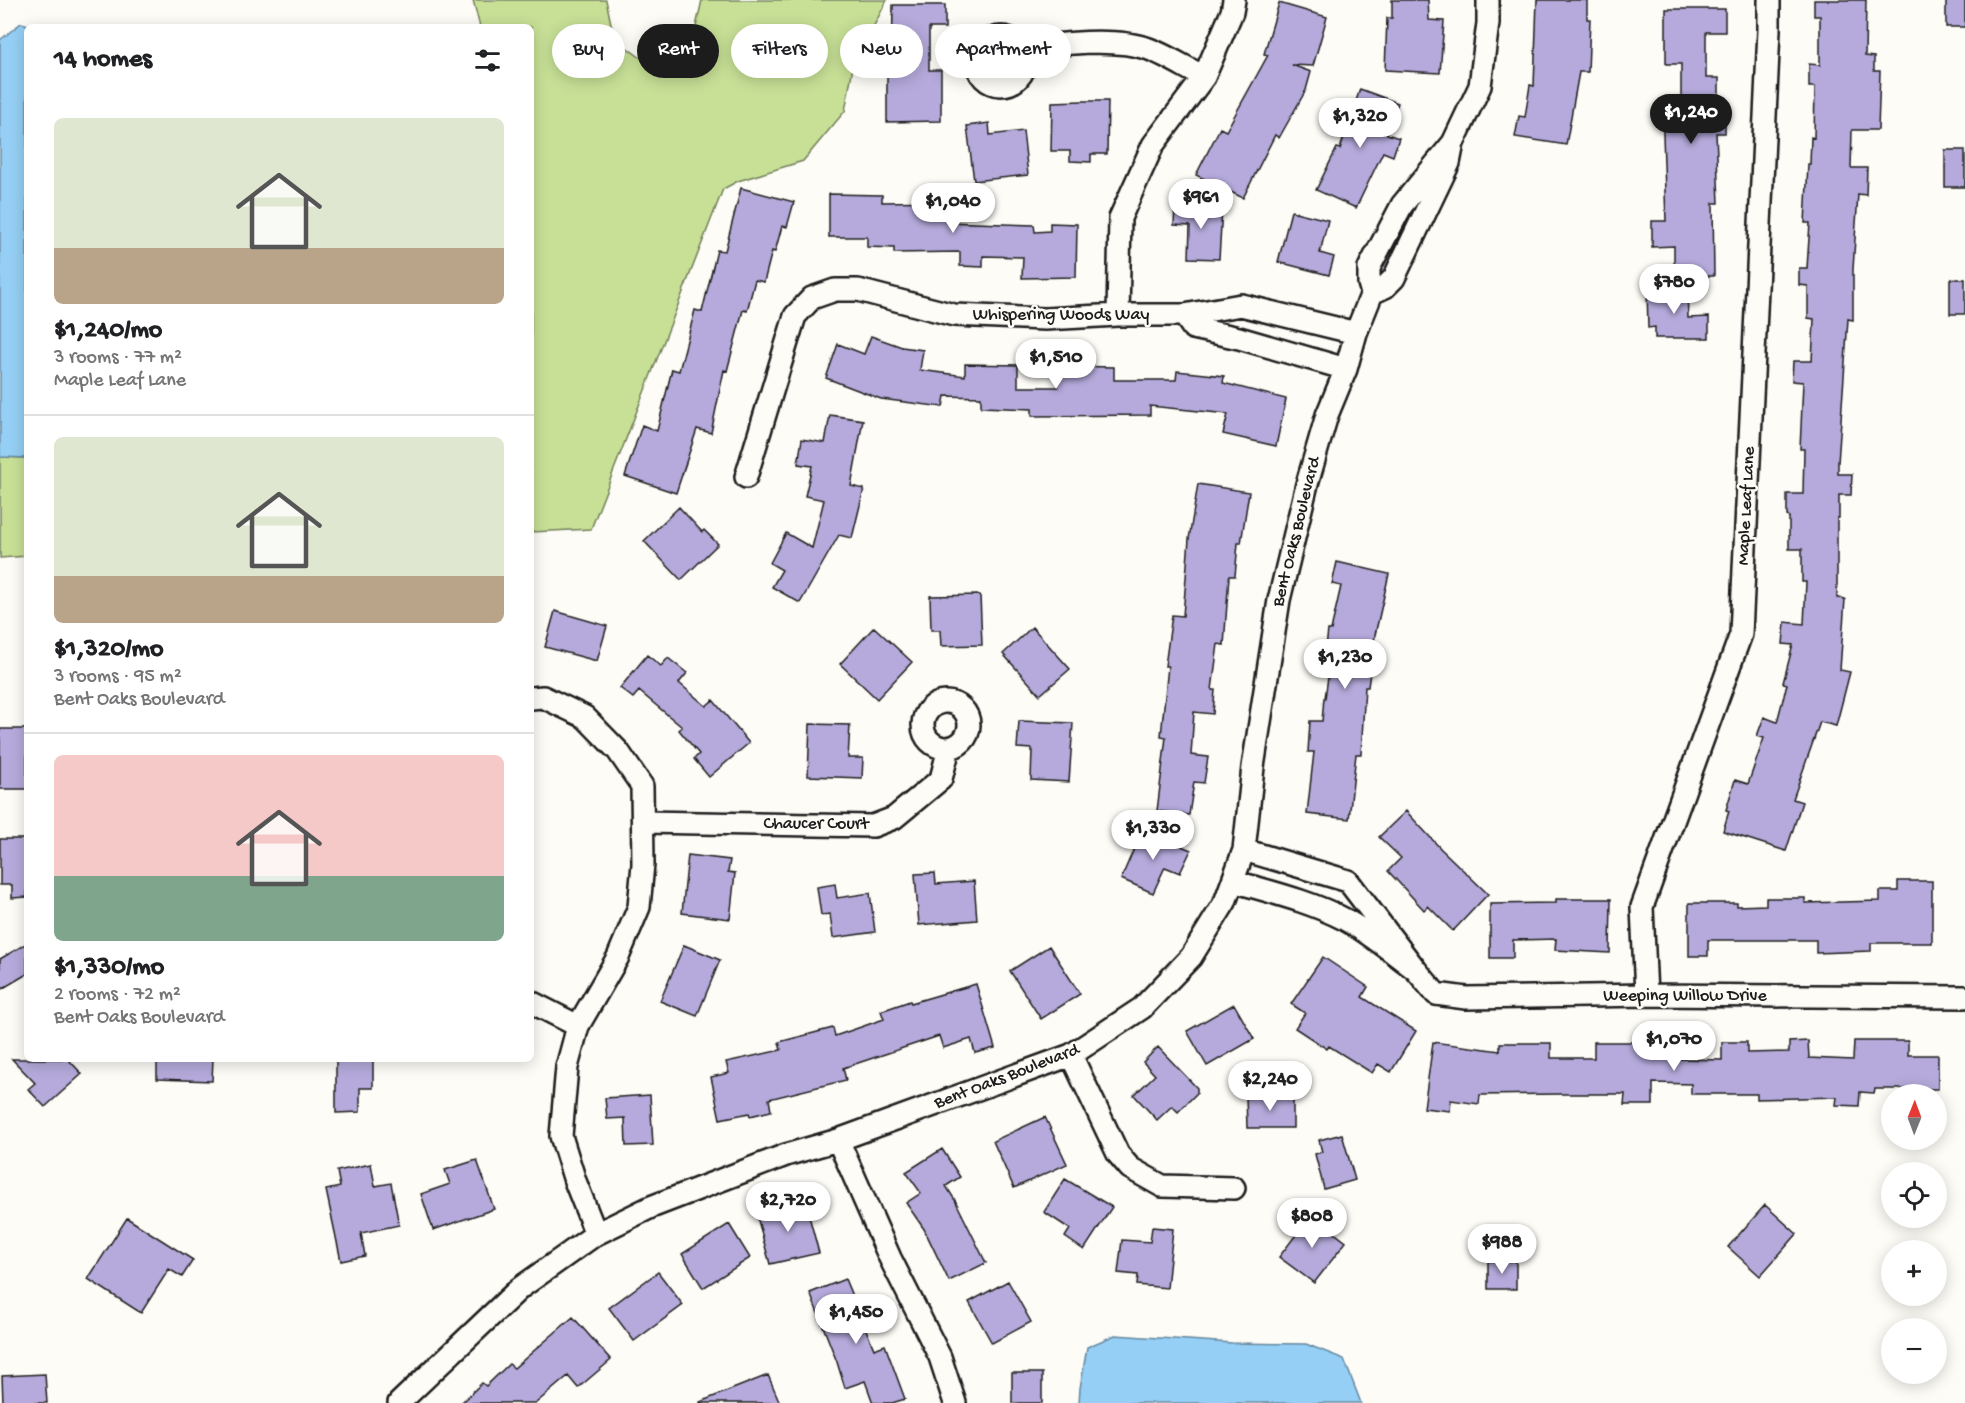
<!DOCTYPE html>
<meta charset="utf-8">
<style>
body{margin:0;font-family:"Gochi Hand",sans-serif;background:#f6f6f6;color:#202124;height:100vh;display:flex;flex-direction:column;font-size:22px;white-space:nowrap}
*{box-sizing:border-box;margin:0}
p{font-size:20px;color:#757577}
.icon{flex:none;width:33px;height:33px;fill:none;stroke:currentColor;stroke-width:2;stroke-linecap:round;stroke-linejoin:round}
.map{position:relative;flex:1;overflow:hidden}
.panel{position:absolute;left:24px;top:24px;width:510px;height:1038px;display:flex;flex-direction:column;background:#fff;border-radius:9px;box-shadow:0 3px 15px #0003}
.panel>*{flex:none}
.guide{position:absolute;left:552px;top:24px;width:570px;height:54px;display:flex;gap:12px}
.needle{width:39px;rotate:1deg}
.buttons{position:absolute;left:1881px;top:1084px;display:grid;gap:12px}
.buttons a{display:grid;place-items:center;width:66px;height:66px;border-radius:50%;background:#fff;box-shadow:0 3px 15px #0003;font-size:30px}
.price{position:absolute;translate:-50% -51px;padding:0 14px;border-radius:21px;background:#fff;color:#222;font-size:20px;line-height:39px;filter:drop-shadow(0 2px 3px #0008)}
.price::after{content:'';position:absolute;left:50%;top:36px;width:18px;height:14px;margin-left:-9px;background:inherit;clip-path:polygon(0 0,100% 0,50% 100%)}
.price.active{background:#1c1c1c;color:#fff}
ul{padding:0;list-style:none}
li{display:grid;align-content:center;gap:12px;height:318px;padding:0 30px}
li+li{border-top:2px solid #e0e0e0}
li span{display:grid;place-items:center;height:186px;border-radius:9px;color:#555}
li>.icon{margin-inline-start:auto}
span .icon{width:108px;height:108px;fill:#fffc;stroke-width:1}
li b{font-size:26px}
h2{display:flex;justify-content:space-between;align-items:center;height:72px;padding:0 30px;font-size:26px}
.pill{padding:0 21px;border-radius:27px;background:#fff;box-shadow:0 3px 15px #0003;font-size:21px;line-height:54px}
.pill.active{background:#1c1c1c;color:#fff}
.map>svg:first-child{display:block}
.green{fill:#c7e096;stroke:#727e59;stroke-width:1.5}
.water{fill:#95cff5;stroke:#65879e;stroke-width:1.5}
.building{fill:#b5aadb;stroke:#1c1c1c;stroke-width:1.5}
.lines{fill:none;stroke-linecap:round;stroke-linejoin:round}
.street-casing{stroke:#1c1c1c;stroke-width:26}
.street{stroke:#fdfcf7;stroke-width:21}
.labels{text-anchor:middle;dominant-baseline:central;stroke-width:5;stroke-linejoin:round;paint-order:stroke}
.street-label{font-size:18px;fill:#1c1c1c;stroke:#fdfcf7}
</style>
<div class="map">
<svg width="1965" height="1403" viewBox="0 0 1965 1403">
<rect width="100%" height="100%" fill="#fdfcf7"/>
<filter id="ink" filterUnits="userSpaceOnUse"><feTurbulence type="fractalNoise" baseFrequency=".0167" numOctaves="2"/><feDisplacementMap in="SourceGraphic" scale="12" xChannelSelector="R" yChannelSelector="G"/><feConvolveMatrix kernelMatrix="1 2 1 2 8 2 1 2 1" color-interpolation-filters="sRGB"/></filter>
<g filter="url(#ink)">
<path class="green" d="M473,0H606L614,38L653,67L691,49L702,0H887L853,67L845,111L803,161L738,181L723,189L591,529L531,532V27H480Z
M0,457L27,458V556L0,558Z"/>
<path class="water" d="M21,23L36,27H27V458L0,457V40Z
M1115,1335L1232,1343L1306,1344L1344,1359L1361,1403H1079L1080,1388L1087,1347Z"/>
<path class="building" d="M1392,0H1428L1429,20L1444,21L1440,73L1385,70L1387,18H1392Z
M1537,0H1587V19H1590L1588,72H1579L1566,145L1515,137L1519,116L1525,117L1530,85L1534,86Z
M1814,0H1866L1865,56L1874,57V71H1880L1878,130H1852L1851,168H1867L1866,195L1858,194L1853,269V320L1848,319L1838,463V474H1852L1851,495H1839V518H1837V598L1845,599L1840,670L1850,672L1836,726L1820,722L1793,799L1802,802L1786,851L1723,831L1729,811L1726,810L1735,780L1748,784L1764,738L1757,736L1764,717L1777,722L1787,684L1783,683L1793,645L1783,644L1785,622L1804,624L1806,582H1802V549H1789V517L1787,516V494H1803L1804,449H1800L1803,382L1792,381L1793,361H1812L1814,319L1808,318V286L1799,285V268H1807L1810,223H1805L1808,164H1810L1811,137L1814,138L1815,87H1809V64L1820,65V16H1814Z
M1946,0H1965V27H1946Z
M1279,3L1327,17L1313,66L1292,65L1311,72L1306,90L1279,138L1275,135L1243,198L1196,175L1220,128L1226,131L1268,55L1264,54Z
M893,5H945V28H929V70H941V121L887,122V70H892Z
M1666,9H1725V32H1706V78H1719V102H1725V133H1716L1719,203H1713L1714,276H1674V246L1652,247V221H1666L1662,106H1681V64H1666Z
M1360,89L1398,103L1387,134L1399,138L1393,156L1383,152L1356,208L1316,190L1337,148L1340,149Z
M1083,101H1108L1107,154H1091V162L1070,161V151H1051L1052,102Z
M989,123L990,135L1023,131L1028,175L974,181L967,126Z
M1945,150H1965V187H1945Z
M741,188L794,202L787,227L782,226L775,252L772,251L764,282L755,280L747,311L743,310L727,371L724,370L711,433L697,429L676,493L625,476L642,425L657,431L672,369L679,371L695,310L702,312L717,250L725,251Z
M829,194L882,195V202L947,201V222L1034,225L1035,232L1050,231V223L1077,224L1076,277L1022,278L1023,257L983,256V267L960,266V252L894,253V248L867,247V237H829Z
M1175,206L1222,208L1219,259L1189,258L1190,226L1174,225Z
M1291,211L1328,220L1320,253L1334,257L1329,275L1278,262Z
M1950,279H1965V314H1950Z
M1687,288L1688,318L1709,317V338H1655V327L1648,328L1647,289Z
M871,336L902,347L923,350L920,370L965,376V364L1018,365V387H1058V366L1114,367V380H1176L1177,371L1224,376L1223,383L1286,399L1276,446L1223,434L1228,414L1150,406V415L1032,416V409L981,407V397L945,396L943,407L881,399L826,378L838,344L864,354Z
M830,415L863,420L851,486L864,489L852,538L839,535L800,603L772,587L782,570L770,563L786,533L812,548L824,500L805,496L812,466L798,464L802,439L825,443Z
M1198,484L1249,492L1241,543H1238L1235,576H1229L1224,645L1218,644L1212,690H1215L1213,714L1194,712L1191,755L1208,757L1204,783L1194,782L1189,815L1157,811L1166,737L1161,736L1168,666H1165L1172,615L1183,616L1189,539Z
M679,507L702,532L704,530L718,544L681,580L644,541Z
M1337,562L1389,574L1375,635L1368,687H1365L1361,754H1356L1349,819L1307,814L1314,752H1308L1310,721H1322L1324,698H1325L1332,649L1326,648L1328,630H1331L1341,586L1332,584Z
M980,595L982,645L941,646L940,630H931L930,596Z
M555,611L607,626L597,661L545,647Z
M874,627L912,662L877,699L840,664Z
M1032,627L1070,669L1040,695L1003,654Z
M647,655L661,666L668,658L687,673L679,683L706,706L713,700L749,743L709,777L694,759L699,754L679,730L682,727L639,691L633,698L620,688Z
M1019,721L1073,723L1069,782L1031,780L1032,749L1017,748Z
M810,724L850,725L848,758H863L862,778L808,776Z
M0,729H27V789H0Z
M1406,811L1441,849L1488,894L1453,931L1428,906L1424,910L1388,871L1401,858L1379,837Z
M1142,830L1191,850L1180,873L1165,867L1153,893L1121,879Z
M0,839H27V897L12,898V885H0Z
M688,855L730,860L728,872L735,873L730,919L682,913Z
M935,873L936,884L974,881L977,920L919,925L915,874Z
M1898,881H1932V943H1871V951L1816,953V940H1708V956H1689V903H1737V906L1766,905V898H1805V903L1880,901V891H1898Z
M835,884L837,898L870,893L875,932L833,938L830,914L821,915L817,887Z
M1556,899H1611L1610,953L1555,950L1556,939L1513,940V958H1490V904L1556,903Z
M27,943V974L0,990V959Z
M684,945L720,960L697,1016L660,1001Z
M1049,946L1080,994L1041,1019L1010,971Z
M1323,957L1368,987L1362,997L1416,1031L1391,1072L1378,1064L1372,1073L1329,1046L1327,1049L1295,1028L1305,1013L1291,1004Z
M976,984L995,1048L975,1053L971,1039L943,1048L939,1036L843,1068L846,1080L769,1099L771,1111L750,1116L749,1113L720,1119L711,1077L729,1073L726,1062L781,1050L779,1042L833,1028L835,1036L884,1019L881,1011L910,1001L911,1003Z
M1234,1004L1254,1039L1207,1066L1187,1031Z
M1808,1041L1809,1058L1853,1060L1854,1041H1908V1055H1938V1089H1927V1095H1905V1089H1875L1874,1093L1860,1092L1859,1106L1836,1105L1837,1097L1757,1099V1094H1691V1084L1653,1083V1105H1624L1625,1094H1562L1480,1095L1479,1104L1451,1100L1450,1111L1424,1108L1433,1042L1500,1051V1043H1551V1058H1594V1042H1681V1059L1722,1060V1042H1747V1053L1789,1052V1042Z
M1158,1047L1197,1088V1093L1178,1112L1172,1106L1157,1120L1134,1095L1155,1075L1143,1062Z
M12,1059H68L82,1074L45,1107L28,1089L35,1083Z
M157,1059H213L212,1081L157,1079Z
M336,1059H373V1088H360V1112L336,1113Z
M650,1095L653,1145L626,1146L625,1118L607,1119L605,1098Z
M1246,1096H1293V1128H1247Z
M1045,1117L1067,1164L1014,1188L993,1141Z
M1342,1134L1355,1180L1324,1189L1315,1154L1322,1152L1319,1140Z
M942,1149L960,1177L946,1186L955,1200L986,1263L949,1281L924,1229L906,1203L921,1193L906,1172Z
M477,1160L494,1209L433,1230L421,1194L450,1184L445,1170Z
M371,1164L375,1186L391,1183L399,1225L361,1233L365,1256L341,1261L326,1190L340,1187L337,1171Z
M1065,1179L1112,1207L1084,1250L1065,1237L1070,1229L1044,1212Z
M805,1201L819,1253L770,1264L756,1213Z
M1765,1205L1797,1234L1760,1276L1728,1247Z
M1311,1215L1346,1242L1314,1283L1279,1257Z
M127,1218L193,1260L182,1277L169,1269L141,1313L88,1279Z
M729,1224L750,1258L703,1288L682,1254Z
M1152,1227L1173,1229L1167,1288L1137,1285L1138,1275L1118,1273L1122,1240L1150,1242Z
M1488,1261H1516V1289H1488Z
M658,1272L683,1305L634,1341L609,1308Z
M845,1279L874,1349L885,1345L905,1399L892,1403H873L865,1381L845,1388L837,1362L810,1293Z
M1008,1281L1031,1322L992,1343L969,1302Z
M573,1317L611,1360L578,1388L568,1376L536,1403H461L482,1383L486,1386L509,1364L514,1368Z
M1012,1373H1042V1403H1012Z
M45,1374L47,1403H3L2,1376Z
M768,1375L780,1403H700V1402Z"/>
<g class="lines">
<defs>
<path id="street" d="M977 61a24 24 0 1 1 48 0a24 24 0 1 1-48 0Z
M1023,50C1057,43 1116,37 1149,49C1168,56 1186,68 1204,77
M1453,143L1449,163L1394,278L1385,287L1372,293L1369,283V268L1402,205L1453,143L1480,86L1488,23V0
M1118,315L1120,218L1153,145L1204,77L1232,12L1234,0
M1346,369L1239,338L1193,328L1184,315L1241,305L1356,333
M746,477L795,316L812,298L835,290H858L954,315L1045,319L1118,315H1184
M531,698L543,697L585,717L618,751L642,786L643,864L639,907L618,957L578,1026L567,1067L561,1136L575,1181L596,1234
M923 725a23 23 0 1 1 46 0a23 23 0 1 1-46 0Z
M643,822L873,826L894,818L941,779L949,748
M1233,881C1270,892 1309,901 1344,919C1370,933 1393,953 1416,970L1348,881L1244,850
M1416,970L1436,994L1466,998L1646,995L1965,997
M1646,995L1642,907L1741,634L1769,30V0
M531,1002L578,1026
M1071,1055L1118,1154L1130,1168L1162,1186L1234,1188
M838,1140L890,1258L940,1357L955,1403
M399,1403L520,1288L596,1234L651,1207L786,1155L838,1140L1071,1055L1142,1008L1191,957L1225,902L1244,850L1253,767L1279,600L1307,484L1327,415L1346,369L1356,333L1372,293"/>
</defs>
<use href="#street" class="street-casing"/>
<use href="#street" class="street"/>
</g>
</g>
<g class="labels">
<g class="street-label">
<text x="1061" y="315">Whispering Woods Way</text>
<text transform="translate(1747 506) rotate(-87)">Maple Leaf Lane</text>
<text transform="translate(1297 532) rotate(-76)">Bent Oaks Boulevard</text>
<text x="816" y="824">Chaucer Court</text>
<text x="1685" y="996">Weeping Willow Drive</text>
<text transform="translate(1007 1077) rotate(-21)">Bent Oaks Boulevard</text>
</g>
</g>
</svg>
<div class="buttons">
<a><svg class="needle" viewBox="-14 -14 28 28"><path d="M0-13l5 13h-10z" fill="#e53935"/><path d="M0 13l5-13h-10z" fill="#757577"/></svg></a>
<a><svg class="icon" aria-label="locate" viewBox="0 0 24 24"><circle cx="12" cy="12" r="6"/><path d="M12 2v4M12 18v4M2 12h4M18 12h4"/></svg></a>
<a>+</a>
<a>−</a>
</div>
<b class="price active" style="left:1691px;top:145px">$1,240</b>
<b class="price" style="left:1360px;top:149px">$1,320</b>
<b class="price" style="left:1201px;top:230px">$961</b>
<b class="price" style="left:953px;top:234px">$1,040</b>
<b class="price" style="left:1674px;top:315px">$780</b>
<b class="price" style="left:1056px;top:390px">$1,510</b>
<b class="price" style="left:1345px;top:690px">$1,230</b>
<b class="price" style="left:1153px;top:861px">$1,330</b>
<b class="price" style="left:1674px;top:1072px">$1,070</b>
<b class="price" style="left:1270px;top:1112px">$2,240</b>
<b class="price" style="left:788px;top:1233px">$2,720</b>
<b class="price" style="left:1312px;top:1249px">$808</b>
<b class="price" style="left:1502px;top:1275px">$988</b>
<b class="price" style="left:856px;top:1345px">$1,450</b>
<div class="guide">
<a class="pill">Buy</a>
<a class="pill active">Rent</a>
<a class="pill">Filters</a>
<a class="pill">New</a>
<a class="pill">Apartment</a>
</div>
<section class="panel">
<h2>14 homes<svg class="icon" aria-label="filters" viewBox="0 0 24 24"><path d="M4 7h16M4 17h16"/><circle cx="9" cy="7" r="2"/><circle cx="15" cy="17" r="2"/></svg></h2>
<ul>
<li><span style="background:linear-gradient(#dfe7d0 70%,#b9a48a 0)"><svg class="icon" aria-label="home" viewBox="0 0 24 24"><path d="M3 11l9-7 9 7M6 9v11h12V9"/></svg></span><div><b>$1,240/mo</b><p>3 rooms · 77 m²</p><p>Maple Leaf Lane</p></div></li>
<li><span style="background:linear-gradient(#dfe7d0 75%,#b9a48a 0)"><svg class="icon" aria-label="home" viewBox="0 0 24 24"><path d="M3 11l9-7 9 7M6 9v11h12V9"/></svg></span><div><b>$1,320/mo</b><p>3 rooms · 95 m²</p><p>Bent Oaks Boulevard</p></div></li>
<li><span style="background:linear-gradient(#f6c9c9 65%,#7fa58c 0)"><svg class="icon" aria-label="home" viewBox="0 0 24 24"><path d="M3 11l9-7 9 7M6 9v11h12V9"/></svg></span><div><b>$1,330/mo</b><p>2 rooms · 72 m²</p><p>Bent Oaks Boulevard</p></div></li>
</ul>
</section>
</div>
